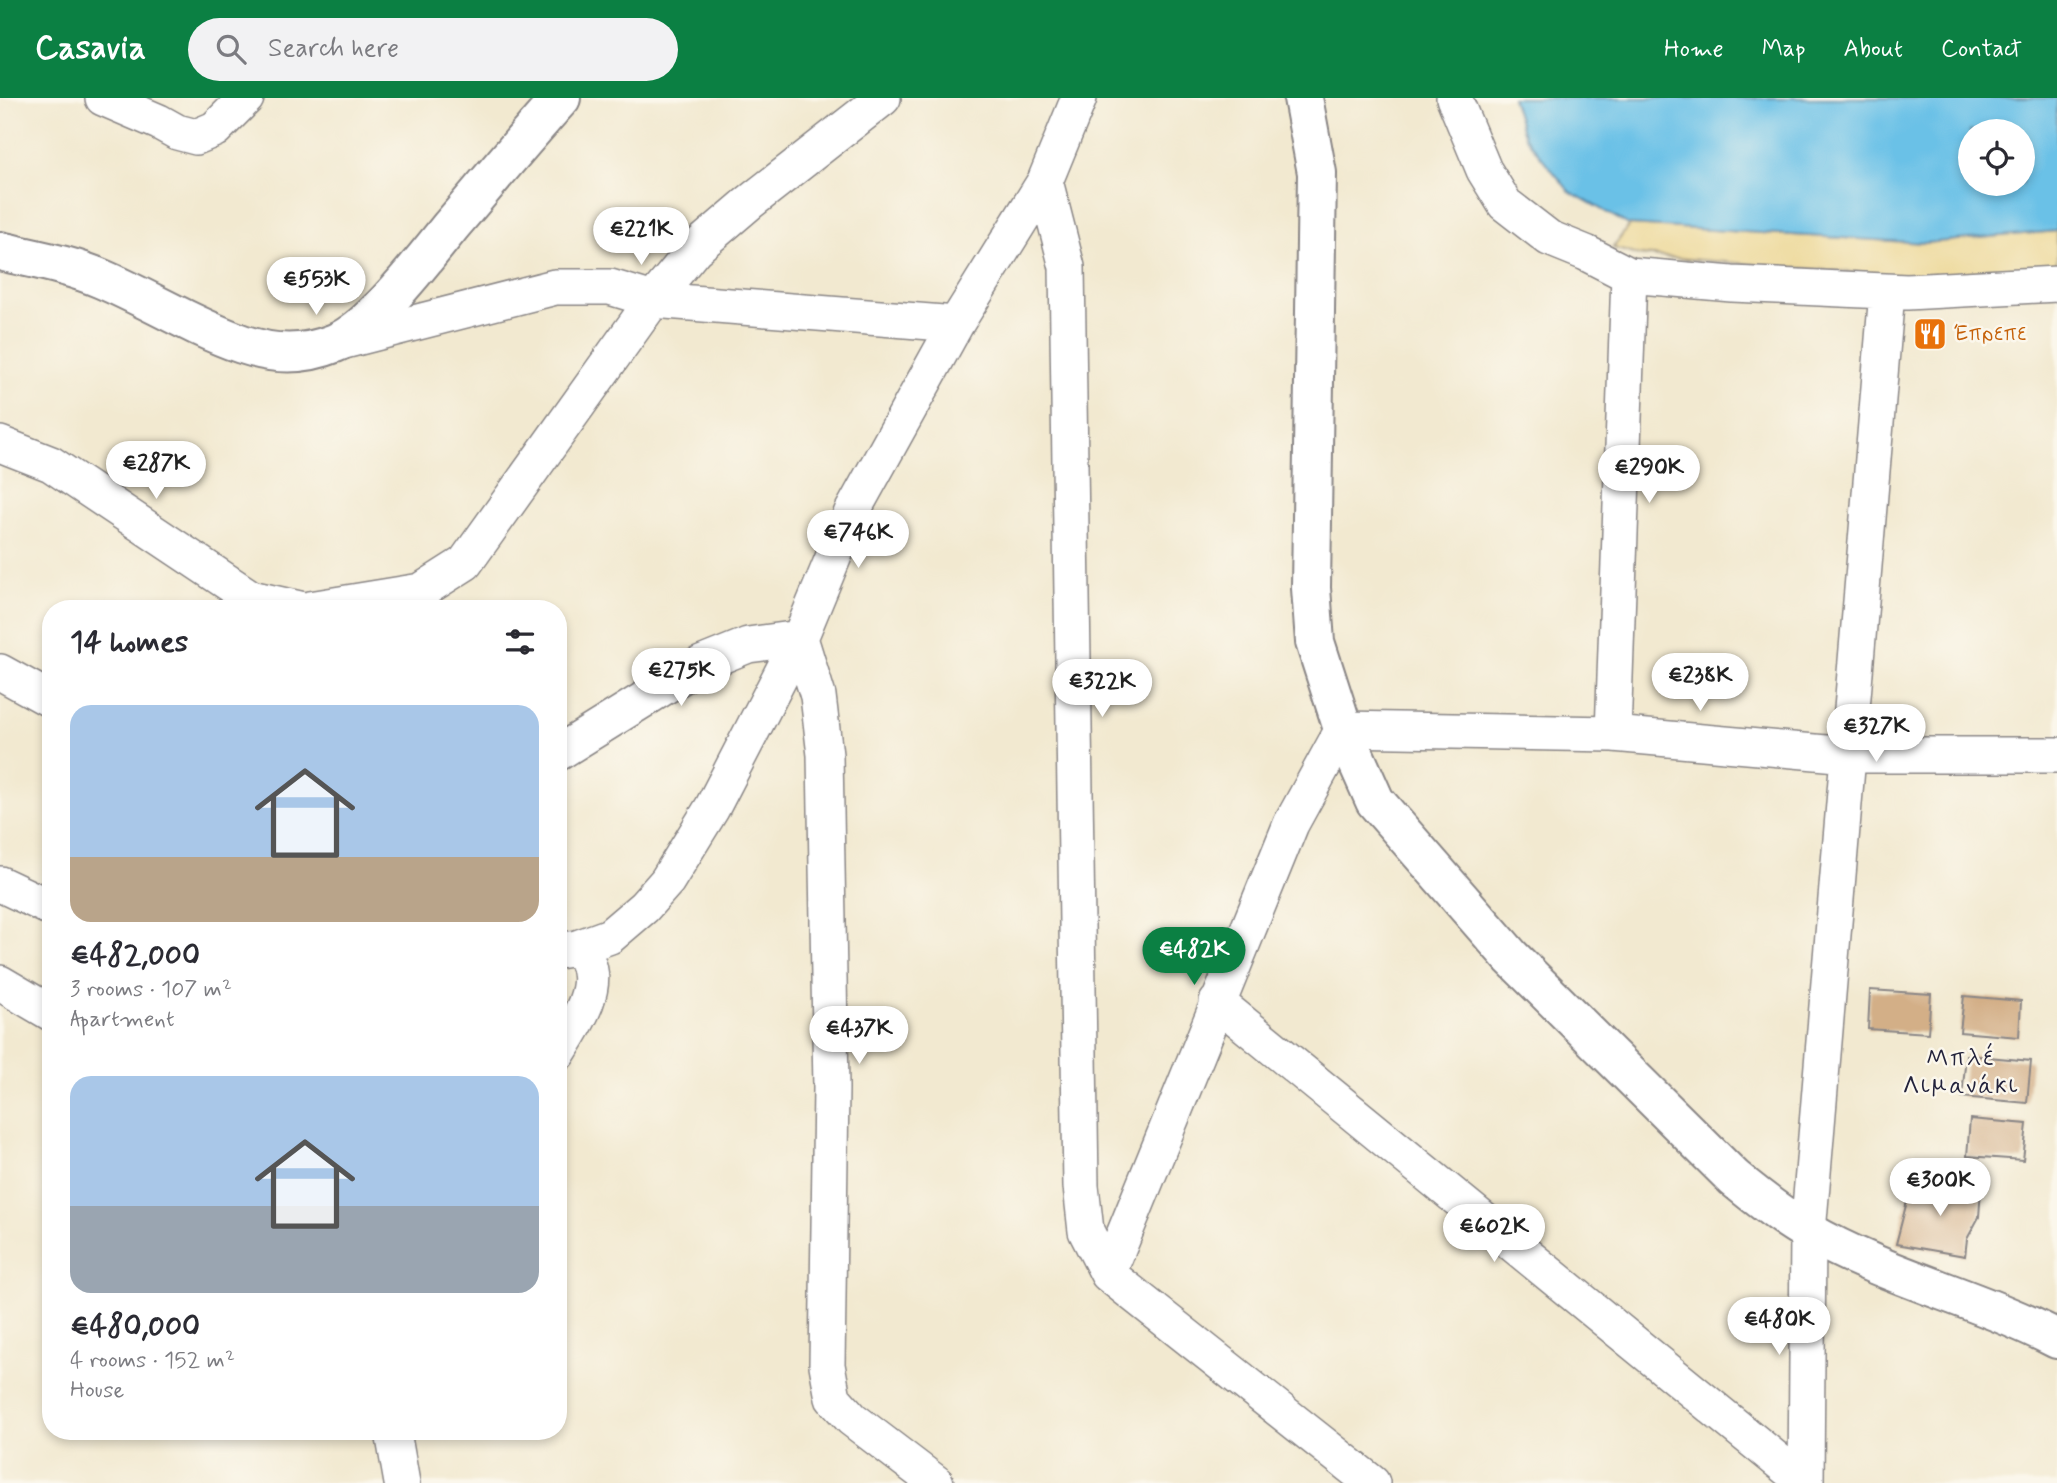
<!DOCTYPE html>
<meta charset="utf-8">
<style>
body{margin:0;font-family:Mynerve,sans-serif;background:#f2f2f3;color:#2b2b33;height:100vh;display:flex;flex-direction:column;font-size:26px;white-space:nowrap}
*{box-sizing:border-box;margin:0}
p{font-size:23px;color:#7c7c81}
.icon{flex:none;width:38px;height:38px;fill:none;stroke:currentColor;stroke-width:2;stroke-linecap:round;stroke-linejoin:round}
.map{position:relative;flex:1;overflow:hidden}
.side{position:absolute;left:42px;top:502px;width:525px;height:840px;display:flex;flex-direction:column;background:#fff;border-radius:28px;box-shadow:0 4px 10px #0003}
.side>*{flex:none}
.controls{position:absolute;left:1958px;top:21px;display:grid;gap:14px}
.controls a{display:grid;place-items:center;width:77px;height:77px;border-radius:50%;background:#fff;box-shadow:0 4px 10px #0003;font-size:35px}
.price{position:absolute;translate:-50% -60px;padding:0 16px;border-radius:24px;background:#fff;color:#222;font-size:23px;line-height:46px;filter:drop-shadow(0 2px 4px #0008)}
.price::after{content:'';position:absolute;left:50%;top:42px;width:21px;height:16px;margin-left:-10px;background:inherit;clip-path:polygon(0 0,100% 0,50% 100%)}
.price.active{background:#0b8043;color:#fff}
ul{padding:0;list-style:none}
li{display:grid;align-content:center;gap:14px;height:371px;padding:0 28px}
li span{display:grid;place-items:center;height:217px;border-radius:21px;color:#555}
li>.icon{margin-inline-start:auto}
span .icon{width:126px;height:126px;fill:#fffc;stroke-width:1}
li b{font-size:30px}
h2{display:flex;justify-content:space-between;align-items:center;height:84px;padding:0 28px;font-size:30px}
header{display:flex;align-items:center;gap:42px;box-sizing:border-box;height:98px;padding:0 35px;background:#0b8043;color:#fff}
header strong{font-size:33px}
nav{display:flex;gap:38px;margin-inline-start:auto;font-size:24px}
.search{width:490px;height:63px;background:#f2f2f3;display:flex;align-items:center;gap:18px;box-sizing:border-box;padding:0 24px;border-radius:38px;color:#7c7c81;font-size:26px}
.map>svg:first-child{display:block}
.sand{fill:#eeda9e;stroke:#887e6c;stroke-width:2}
.water{fill:#6ac1e7;stroke:#467291;stroke-width:2;fill-rule:evenodd}
.building{fill:#d3af87}
.lines{fill:none;stroke-linecap:round;stroke-linejoin:round}
.minor-casing{stroke:#8a8686;stroke-width:38}
.tertiary-casing{stroke:#8a8686;stroke-width:42}
.minor{stroke:#fff;stroke-width:35}
.tertiary{stroke:#fff;stroke-width:38}
.labels{text-anchor:middle;dominant-baseline:central;stroke-width:5;stroke-linejoin:round;paint-order:stroke}
.food-label{font-size:21px;fill:#c56008;stroke:#fbf7ec;text-anchor:start}
.quarter-label{font-size:24px;letter-spacing:2px;fill:#22223b;stroke:#fbf7ec}
</style>
<header>
<strong>Casavia</strong>
<div class="search"><svg class="icon" aria-label="search" viewBox="0 0 24 24"><circle cx="10" cy="10" r="6"/><path d="M15 15l6 6"/></svg>Search here</div>
<nav><a>Home</a><a>Map</a><a>About</a><a>Contact</a></nav>
</header>
<div class="map">
<svg width="2057" height="1385" viewBox="0 0 2057 1385">
<rect width="100%" height="100%" fill="#fbf7ec"/>
<filter id="ink" filterUnits="userSpaceOnUse"><feTurbulence type="fractalNoise" baseFrequency=".0143" numOctaves="2"/><feDisplacementMap in="SourceGraphic" scale="14" xChannelSelector="R" yChannelSelector="G"/><feConvolveMatrix kernelMatrix="1 2 1 2 8 2 1 2 1" color-interpolation-filters="sRGB"/></filter>
<filter id="wash" filterUnits="userSpaceOnUse"><feTurbulence type="fractalNoise" baseFrequency=".00686" numOctaves="4" result="noise"/><feDisplacementMap in="SourceGraphic" scale="28" xChannelSelector="R" yChannelSelector="G"/><feGaussianBlur stdDeviation="1.57" result="paint"/><feColorMatrix in="noise" values="0 0 0 0 0 0 0 0 0 0 0 0 0 0 0 0 0 1.4 0 .05"/><feComposite in="paint" operator="in"/></filter>
<g filter="url(#wash)">
<rect width="100%" height="100%" fill="#f2e9d0"/>
<path class="sand" d="M1629,127L1925,145L2057,133V168L1912,179L1638,157L1613,150Z"/>
<path class="water" d="M1512,0H2057V133L1925,145L1629,127L1569,93L1525,39ZM1970,33H2023V86H1970Z"/>
<g id="blocks">
<path class="building" d="M1870,892L1931,896L1928,935L1868,931Z
M1964,898L2021,903L2019,939L1960,934Z
M1966,957L2031,963L2027,1005L1962,999Z
M1970,1021L2027,1026L2023,1062L1967,1058Z
M1912,1084L1981,1091L1979,1119L1967,1141L1965,1158L1896,1146Z"/>
</g>
</g>
<g filter="url(#ink)">
<use href="#blocks" fill-opacity="0" stroke="#8a8686" stroke-width="2"/>
<g class="lines">
<defs>
<path id="minor" d="M103,0L159,24L177,34L196,39L215,31L246,0
M1454,0L1484,72L1505,106L1549,140L1586,155L1629,177L1732,186L1907,194L2057,186
M1045,83L1067,169L1081,1088L1086,1133L1108,1176L1372,1385
M340,244L555,189H610L653,202L956,226
M0,346L51,366L251,500L300,511
M310,511L421,493L465,465L653,202L695,151L750,104L883,0
M0,574L51,602
M1613,636L1629,177
M558,655L701,566L748,547L800,540L818,598L825,657L831,990L827,1267L833,1300L852,1321L936,1385
M0,786L51,810
M558,853L577,850L610,838L644,809L667,783L712,710L800,540L852,414L956,226L1045,83L1079,0
M0,885L51,915
M1217,904L1805,1385
M558,955C572,931 601,893 587,863C585,858 580,854 577,850
M1108,1176L1291,726L1343,631L1613,636L1849,657H2057
M393,1334L402,1385
M1806,1385L1808,1134L1887,194"/>
<path id="tertiary" d="M1303,0L1317,75L1311,490L1315,544L1343,631L1375,703L1511,859L1734,1080C1757,1099 1781,1118 1807,1133C1886,1179 1976,1199 2057,1241
M0,153C34,161 70,167 102,181C149,201 193,229 242,246C274,257 303,258 335,245C371,231 425,160 450,129C487,86 523,42 561,0"/>
</defs>
<use href="#minor" class="minor-casing"/>
<use href="#tertiary" class="tertiary-casing"/>
<use href="#minor" class="minor"/>
<use href="#tertiary" class="tertiary"/>
</g>
</g>
<defs>
<symbol id="restaurant-square" viewBox="-11 -11 22 22"><rect x="-9" y="-9" width="18" height="18" rx="4" fill="#e8710a" stroke="#fbf7ec"/><path d="M-5-6h1v4h1v-4h1v4h1v-4h1v5L-1.5 .5V6h-2V.5L-5-1ZM5-6V6H3V1.5H1.5Q1.5-4 5-6Z" fill="#fff"/></symbol>
</defs>
<g fill-rule="evenodd">
<use href="#restaurant-square" x="1911" y="217" width="38" height="38"/>
</g>
<g class="labels">
<g class="food-label">
<text x="1954" y="236">Έπρεπε</text>
</g>
<g class="quarter-label">
<text x="1961" y="960">Μπλέ<tspan x="1961" dy="28">Λιμανάκι</tspan></text>
</g>
</g>
</svg>
<div class="controls">
<a><svg class="icon" aria-label="locate" viewBox="0 0 24 24"><circle cx="12" cy="12" r="6"/><path d="M12 2v4M12 18v4M2 12h4M18 12h4"/></svg></a>
</div>
<b class="price" style="left:641px;top:169px">€221K</b>
<b class="price" style="left:316px;top:219px">€553K</b>
<b class="price" style="left:156px;top:403px">€287K</b>
<b class="price" style="left:1649px;top:407px">€290K</b>
<b class="price" style="left:858px;top:472px">€746K</b>
<b class="price" style="left:681px;top:610px">€275K</b>
<b class="price" style="left:1700px;top:615px">€238K</b>
<b class="price" style="left:1102px;top:621px">€322K</b>
<b class="price" style="left:1876px;top:666px">€327K</b>
<b class="price active" style="left:1194px;top:889px">€482K</b>
<b class="price" style="left:859px;top:968px">€437K</b>
<b class="price" style="left:1940px;top:1120px">€300K</b>
<b class="price" style="left:1494px;top:1166px">€602K</b>
<b class="price" style="left:1779px;top:1259px">€480K</b>
<section class="side">
<h2>14 homes<svg class="icon" aria-label="filters" viewBox="0 0 24 24"><path d="M4 7h16M4 17h16"/><circle cx="9" cy="7" r="2"/><circle cx="15" cy="17" r="2"/></svg></h2>
<ul>
<li><span style="background:linear-gradient(#a9c7e8 70%,#b9a48a 0)"><svg class="icon" aria-label="home" viewBox="0 0 24 24"><path d="M3 11l9-7 9 7M6 9v11h12V9"/></svg></span><div><b>€482,000</b><p>3 rooms · 107 m²</p><p>Apartment</p></div></li>
<li><span style="background:linear-gradient(#a9c7e8 60%,#9aa5b1 0)"><svg class="icon" aria-label="home" viewBox="0 0 24 24"><path d="M3 11l9-7 9 7M6 9v11h12V9"/></svg></span><div><b>€480,000</b><p>4 rooms · 152 m²</p><p>House</p></div></li>
</ul>
</section>
</div>
